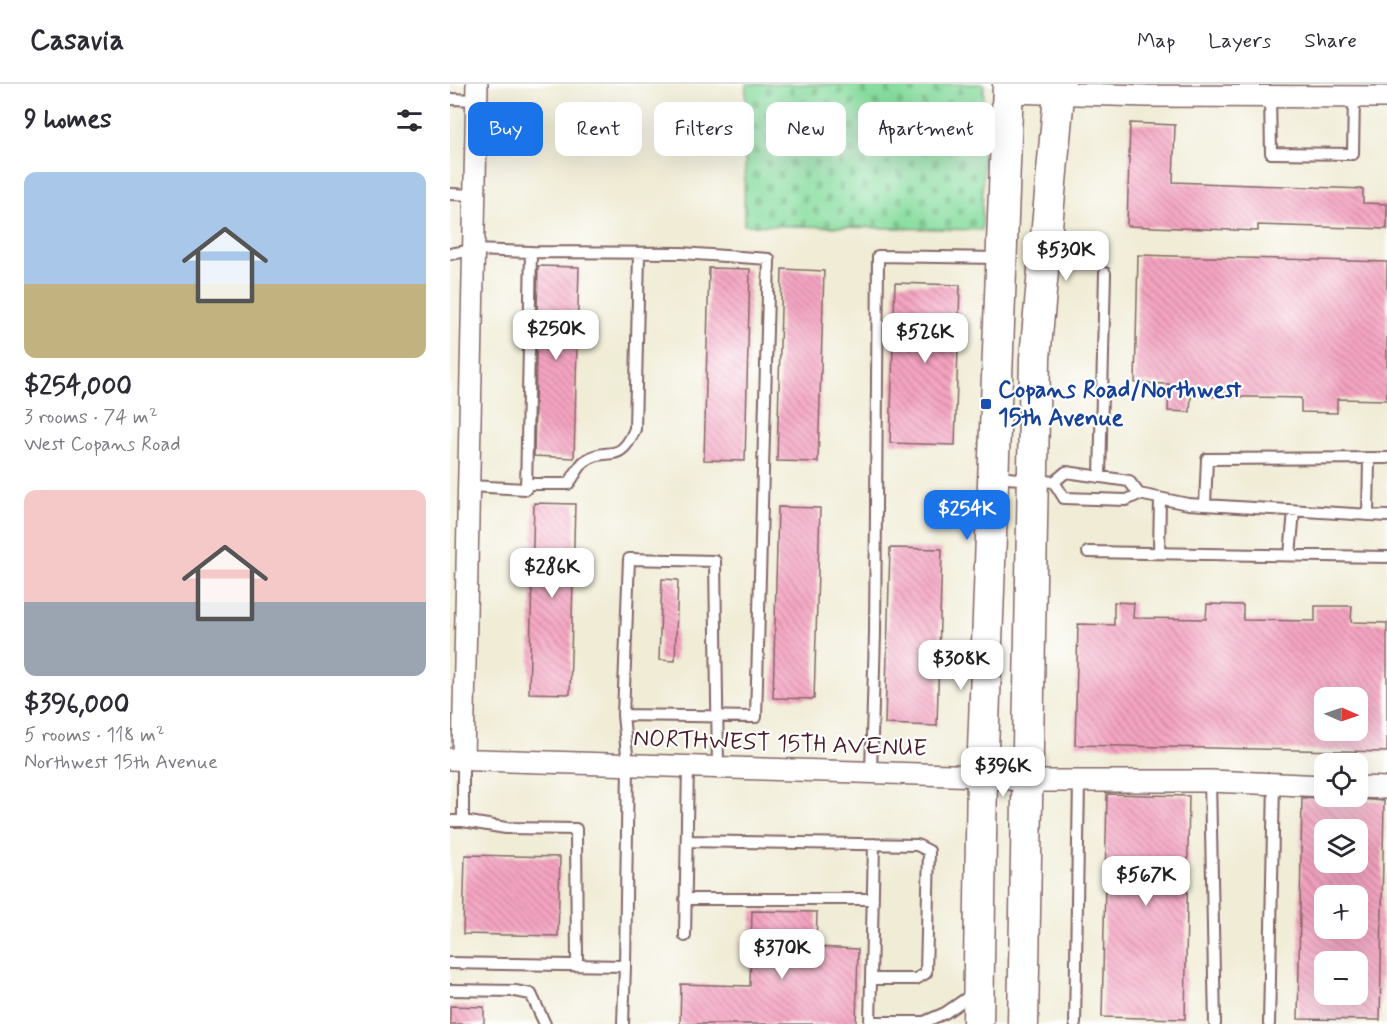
<!DOCTYPE html>
<meta charset="utf-8">
<style>
body{margin:0;font-family:Mynerve,sans-serif;background:#f2f2f3;color:#2b2b33;height:100vh;display:flex;flex-direction:column;font-size:22px;white-space:nowrap}
*{box-sizing:border-box;margin:0}
p{font-size:20px;color:#7c7c81}
.icon{flex:none;width:33px;height:33px;fill:none;stroke:currentColor;stroke-width:2;stroke-linecap:round;stroke-linejoin:round}
.map{position:relative;flex:1;overflow:hidden}
.side{display:flex;flex-direction:column;background:#fff;width:450px}
.side>*{flex:none}
.banner{position:absolute;left:18px;top:18px;width:570px;height:54px;display:flex;gap:12px}
.needle{width:39px;rotate:92deg}
.fabs{position:absolute;left:864px;top:603px;display:grid;gap:12px}
.fabs a{display:grid;place-items:center;width:54px;height:54px;border-radius:12px;background:#fff;box-shadow:0 6px 24px #0002;font-size:30px}
.price{position:absolute;translate:-50% -51px;padding:0 14px;border-radius:12px;background:#fff;color:#222;font-size:20px;line-height:39px;filter:drop-shadow(0 2px 3px #0008)}
.price::after{content:'';position:absolute;left:50%;top:36px;width:18px;height:14px;margin-left:-9px;background:inherit;clip-path:polygon(0 0,100% 0,50% 100%)}
.price.selected{background:#1a73e8;color:#fff}
ul{padding:0;list-style:none}
li{display:grid;align-content:center;gap:12px;height:318px;padding:0 24px}
li span{display:grid;place-items:center;height:186px;border-radius:12px;color:#555}
li>.icon{margin-inline-start:auto}
span .icon{width:108px;height:108px;fill:#fffc;stroke-width:1}
li b{font-size:26px}
h2{display:flex;justify-content:space-between;align-items:center;height:72px;padding:0 24px;font-size:26px}
.tag{padding:0 21px;border-radius:12px;background:#fff;box-shadow:0 6px 24px #0002;font-size:21px;line-height:54px}
.tag.selected{background:#1a73e8;color:#fff}
header{display:flex;align-items:center;gap:36px;box-sizing:border-box;height:84px;padding:0 30px;background:#fff;border-bottom:2px solid #e1e1e2}
header strong{font-size:28px}
nav{display:flex;gap:33px;margin-inline-start:auto;font-size:21px}
main{display:flex;flex:1;min-height:0}
.map>svg:first-child{display:block}
.cemetery{fill:url(#cemetery-stones);stroke:#697e65;stroke-width:1.5}
.building{fill:url(#building-back-hatch);fill-rule:evenodd}
.lines{fill:none;stroke-linecap:round;stroke-linejoin:round}
.lane-casing{stroke:#846767;stroke-width:14}
.street-casing{stroke:#846767;stroke-width:24}
.secondary-casing{stroke:#846767;stroke-width:33}
.lane{stroke:#fff;stroke-width:10}
.street{stroke:#fff;stroke-width:21}
.secondary{stroke:#fff;stroke-width:30}
.transit-dot{fill:#1a4fb4;stroke:#fff;stroke-width:2}
.labels{text-anchor:middle;dominant-baseline:central;stroke-width:4.5;stroke-linejoin:round;paint-order:stroke}
.transit-label{font-size:24px;font-weight:bold;fill:#164399;stroke:#fff;text-anchor:start}
.street-label{font-size:24px;fill:#4a1f2b;stroke:#fff}
</style>
<header>
<strong>Casavia</strong>
<nav><a>Map</a><a>Layers</a><a>Share</a></nav>
</header>
<main>
<section class="side">
<h2>9 homes<svg class="icon" aria-label="filters" viewBox="0 0 24 24"><path d="M4 7h16M4 17h16"/><circle cx="9" cy="7" r="2"/><circle cx="15" cy="17" r="2"/></svg></h2>
<ul>
<li><span style="background:linear-gradient(#a9c7e8 60%,#c2b280 0)"><svg class="icon" aria-label="home" viewBox="0 0 24 24"><path d="M3 11l9-7 9 7M6 9v11h12V9"/></svg></span><div><b>$254,000</b><p>3 rooms · 74 m²</p><p>West Copans Road</p></div></li>
<li><span style="background:linear-gradient(#f6c9c9 60%,#9aa5b1 0)"><svg class="icon" aria-label="home" viewBox="0 0 24 24"><path d="M3 11l9-7 9 7M6 9v11h12V9"/></svg></span><div><b>$396,000</b><p>5 rooms · 118 m²</p><p>Northwest 15th Avenue</p></div></li>
</ul>
</section>
<div class="map">
<svg width="937" height="940" viewBox="0 0 937 940">
<defs>
<pattern id="cemetery-stones" width="16" height="16" patternUnits="userSpaceOnUse" patternTransform="scale(1.5)"><rect width="16" height="16" fill="#88dd9f"/><path d="M2 7V4a2 2 0 0 1 4 0v3zM10 15v-3a2 2 0 0 1 4 0v3z" fill="#77bd89"/></pattern>
<pattern id="building-back-hatch" width="6" height="6" patternUnits="userSpaceOnUse" patternTransform="scale(1.5)"><rect width="6" height="6" fill="#f5a4c1"/><path d="M-1 5l2 2M0 0l6 6M5-1l2 2" fill="none" stroke="#c8859d"/></pattern>
</defs>
<rect width="100%" height="100%" fill="#fff"/>
<filter id="ink" filterUnits="userSpaceOnUse"><feTurbulence type="fractalNoise" baseFrequency=".0167" numOctaves="2"/><feDisplacementMap in="SourceGraphic" scale="12" xChannelSelector="R" yChannelSelector="G"/><feConvolveMatrix kernelMatrix="1 2 1 2 8 2 1 2 1" color-interpolation-filters="sRGB"/></filter>
<filter id="wash" filterUnits="userSpaceOnUse"><feTurbulence type="fractalNoise" baseFrequency=".008" numOctaves="4" result="noise"/><feDisplacementMap in="SourceGraphic" scale="24" xChannelSelector="R" yChannelSelector="G"/><feGaussianBlur stdDeviation="1.35" result="paint"/><feColorMatrix in="noise" values="0 0 0 0 0 0 0 0 0 0 0 0 0 0 0 0 0 1.4 0 .05"/><feComposite in="paint" operator="in"/></filter>
<g filter="url(#wash)">
<rect width="100%" height="100%" fill="#f0ecd6"/>
<path class="cemetery" d="M296,0H534L532,146L294,141Z"/>
<g id="blocks">
<path class="building" d="M680,39L725,41L723,98L913,105V119L937,120V145L808,141V147L677,142Z
M688,171L937,178V316L887,315V329L851,328V314L741,312L740,328L718,327L719,300L685,299Z
M88,182L129,183L124,374L84,372Z
M259,184L300,185L295,377L254,376Z
M332,185L374,187L368,378L327,377Z
M445,199L510,201L505,361L440,359Z
M84,419L125,420L120,610L79,609Z
M328,423L370,424L364,615L323,614Z
M440,464L492,465L487,642L435,640Z
M212,495L228,496L225,577L209,576Z
M664,518L684,519L683,534L756,535L757,520L793,521V536L865,537V522H902L901,538L937,539V668L625,661L628,540L664,541ZM874,614H908V646H874Z
M657,710L739,712L735,935L652,933Z
M881,713L934,717L930,936L848,935L852,714ZM874,746H908V778H874ZM874,812H908V844H874ZM874,878H908V910H874Z
M15,771L110,773L108,852L13,850Z
M302,827L367,828L366,863L408,865L406,940H230L231,900L300,902Z
M0,922L34,923V940H0Z"/>
</g>
</g>
<g filter="url(#ink)">
<use href="#blocks" fill-opacity="0" stroke="#846767" stroke-width="1.5"/>
<g class="lines">
<defs>
<path id="lane" d="M820,13L821,69L903,70L904,13
M0,15L26,16
M0,110L24,111
M0,170L23,166L81,168L76,405L19,402
M546,393L604,398L616,388L679,397L689,410L738,420L937,432
M650,393L655,189
M604,398L614,414L676,416L689,410
M76,400H118C124,394 128,382 135,377C157,361 169,383 185,345L189,170
M755,421L757,375L937,374
M918,431L919,375
M638,468L937,473
M709,469L710,415
M840,471L844,427
M173,631L179,475L265,477L268,683
M421,688L425,549L428,172L548,174
M760,697L765,940
M0,737H13V675
M13,737L56,744L126,745L127,880
M237,757L467,761L479,767L476,889L466,895H421L424,760
M235,815H423
M235,852L238,682
M0,879L175,882L178,680L173,631L306,633L319,175L231,169L81,168
M0,906L65,907L81,910L95,940
M420,938H474
M173,940L175,882
M420,940L421,895
M477,940L474,938L495,929L524,909
M625,940L629,697
M819,940L824,699"/>
<path id="street" d="M558,8L697,12L937,13
M0,675L532,692L578,697H760L874,702
M13,675L27,0
M908,703L937,704"/>
<path id="secondary" d="M528,940L532,692L558,0
M573,940L585,274L610,0"/>
</defs>
<use href="#lane" class="lane-casing"/>
<use href="#street" class="street-casing"/>
<use href="#secondary" class="secondary-casing"/>
<use href="#lane" class="lane"/>
<use href="#street" class="street"/>
<use href="#secondary" class="secondary"/>
</g>
</g>
<rect class="transit-dot" x="530" y="314" width="12" height="12" rx="3"/>
<g class="labels">
<g class="transit-label">
<text x="548" y="306">Copans Road/Northwest<tspan x="548" dy="28">15th Avenue</tspan></text>
</g>
<g class="street-label">
<text transform="translate(330 660) rotate(2)">NORTHWEST 15TH AVENUE</text>
</g>
</g>
</svg>
<div class="fabs">
<a><svg class="needle" viewBox="-14 -14 28 28"><path d="M0-13l5 13h-10z" fill="#e53935"/><path d="M0 13l5-13h-10z" fill="#7c7c81"/></svg></a>
<a><svg class="icon" aria-label="locate" viewBox="0 0 24 24"><circle cx="12" cy="12" r="6"/><path d="M12 2v4M12 18v4M2 12h4M18 12h4"/></svg></a>
<a><svg class="icon" aria-label="layers" viewBox="0 0 24 24"><path d="M12 4l9 5-9 5-9-5zM3 14l9 5 9-5"/></svg></a>
<a>+</a>
<a>−</a>
</div>
<b class="price" style="left:616px;top:198px">$530K</b>
<b class="price" style="left:106px;top:277px">$250K</b>
<b class="price" style="left:475px;top:280px">$526K</b>
<b class="price selected" style="left:517px;top:457px">$254K</b>
<b class="price" style="left:102px;top:515px">$286K</b>
<b class="price" style="left:511px;top:607px">$308K</b>
<b class="price" style="left:553px;top:714px">$396K</b>
<b class="price" style="left:696px;top:823px">$567K</b>
<b class="price" style="left:332px;top:896px">$370K</b>
<div class="banner">
<a class="tag selected">Buy</a>
<a class="tag">Rent</a>
<a class="tag">Filters</a>
<a class="tag">New</a>
<a class="tag">Apartment</a>
</div>
</div>
</main>
